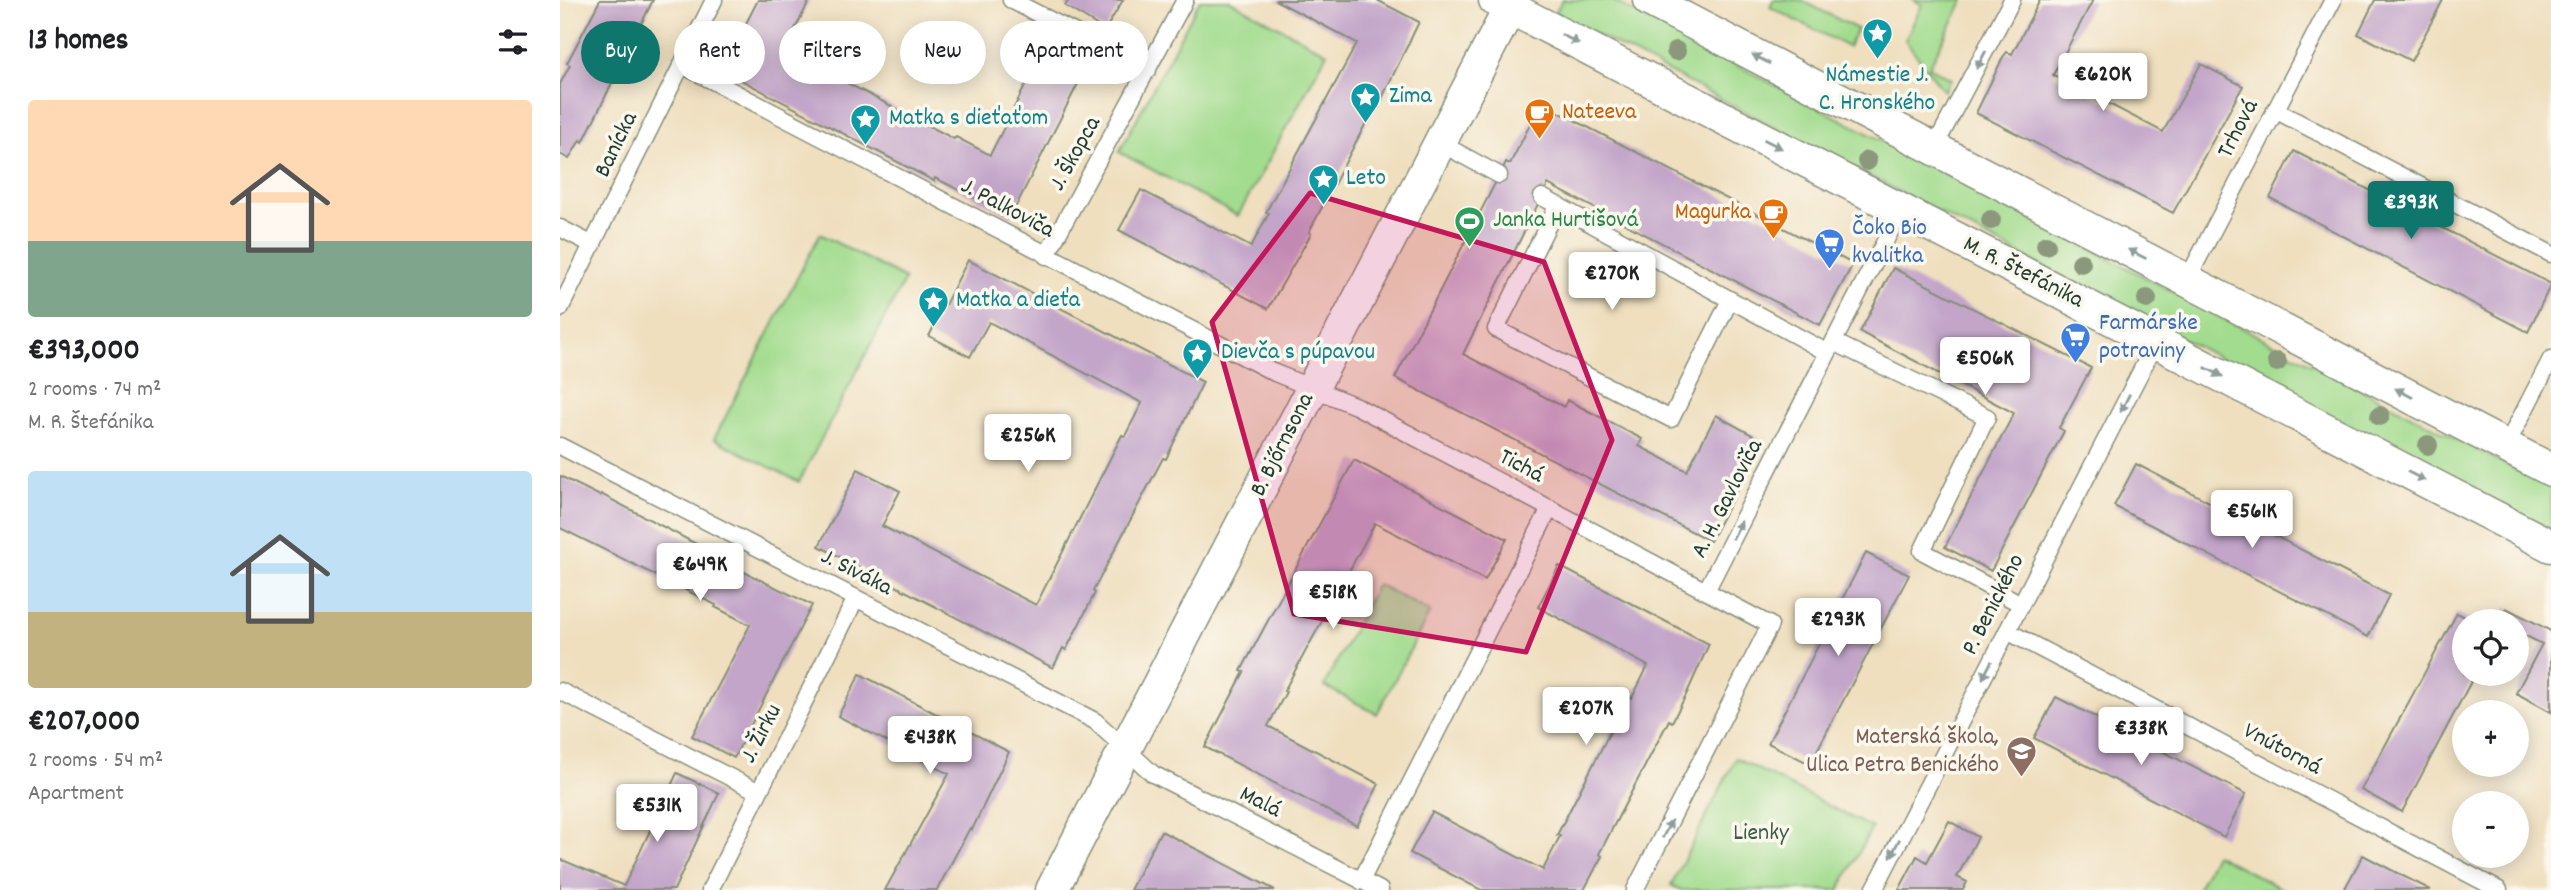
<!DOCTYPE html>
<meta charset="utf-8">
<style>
body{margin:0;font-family:Dekko,sans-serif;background:#f6f6f6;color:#202124;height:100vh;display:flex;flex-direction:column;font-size:26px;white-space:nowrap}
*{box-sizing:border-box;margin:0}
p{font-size:23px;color:#757577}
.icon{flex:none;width:38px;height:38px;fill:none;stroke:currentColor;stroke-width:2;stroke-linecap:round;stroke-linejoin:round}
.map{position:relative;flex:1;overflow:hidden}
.drawer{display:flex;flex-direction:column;background:#fff;width:560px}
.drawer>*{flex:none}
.top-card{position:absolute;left:21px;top:21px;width:665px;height:63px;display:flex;gap:14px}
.fabs{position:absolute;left:1892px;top:609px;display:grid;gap:14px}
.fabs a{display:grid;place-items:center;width:77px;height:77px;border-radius:50%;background:#fff;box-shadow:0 4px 18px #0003;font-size:35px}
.price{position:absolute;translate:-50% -60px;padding:0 16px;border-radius:7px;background:#fff;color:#222;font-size:23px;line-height:46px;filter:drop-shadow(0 2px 4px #0008)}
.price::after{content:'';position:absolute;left:50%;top:42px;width:21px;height:16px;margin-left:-10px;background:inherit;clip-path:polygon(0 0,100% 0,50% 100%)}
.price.selected{background:#0f766e;color:#fff}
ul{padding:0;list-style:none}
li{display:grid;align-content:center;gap:14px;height:371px;padding:0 28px}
li span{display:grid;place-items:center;height:217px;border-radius:7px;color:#555}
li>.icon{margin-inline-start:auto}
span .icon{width:126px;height:126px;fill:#fffc;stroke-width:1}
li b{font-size:30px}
h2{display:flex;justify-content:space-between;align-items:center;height:84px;padding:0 28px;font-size:30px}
.pill{padding:0 24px;border-radius:32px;background:#fff;box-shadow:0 4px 18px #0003;font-size:24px;line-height:63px}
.pill.selected{background:#0f766e;color:#fff}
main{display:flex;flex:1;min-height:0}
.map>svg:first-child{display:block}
.green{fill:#a2dc8e;stroke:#608c61;stroke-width:2}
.building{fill:#c2a5c9}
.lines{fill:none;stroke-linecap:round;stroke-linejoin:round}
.lane-casing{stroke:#878e7a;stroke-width:19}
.street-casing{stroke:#878e7a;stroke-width:35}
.lane{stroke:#fff;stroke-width:16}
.street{stroke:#fff;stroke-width:32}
.tree{fill:#8b987c}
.oneway{fill:#8f9e9a}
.marked{fill:#c2185b;fill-opacity:0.2;stroke:#c2185b;stroke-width:5;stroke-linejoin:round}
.labels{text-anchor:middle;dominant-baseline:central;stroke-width:7;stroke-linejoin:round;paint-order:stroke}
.culture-label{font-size:24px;fill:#0d838f;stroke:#fbf7ec;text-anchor:start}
.food-label{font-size:24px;fill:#c56008;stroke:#fbf7ec;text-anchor:start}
.street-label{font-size:24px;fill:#1f3d34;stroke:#fbf7ec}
.leisure-label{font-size:24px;fill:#27864d;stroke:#fbf7ec;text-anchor:start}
.shop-label{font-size:24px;fill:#366cbe;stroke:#fbf7ec;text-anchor:start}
.education-label{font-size:24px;fill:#785e54;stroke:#fbf7ec;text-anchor:end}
.park-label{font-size:24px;fill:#395d46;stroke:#fbf7ec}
</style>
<main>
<section class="drawer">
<h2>13 homes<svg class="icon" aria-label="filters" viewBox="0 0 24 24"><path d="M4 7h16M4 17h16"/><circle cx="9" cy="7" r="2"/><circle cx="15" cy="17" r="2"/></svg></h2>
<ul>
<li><span style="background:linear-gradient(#ffd9b3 65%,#7fa58c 0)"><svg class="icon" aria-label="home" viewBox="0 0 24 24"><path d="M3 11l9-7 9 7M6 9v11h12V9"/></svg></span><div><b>€393,000</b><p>2 rooms · 74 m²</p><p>M. R. Štefánika</p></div></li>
<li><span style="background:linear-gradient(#bfe0f5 65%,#c2b280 0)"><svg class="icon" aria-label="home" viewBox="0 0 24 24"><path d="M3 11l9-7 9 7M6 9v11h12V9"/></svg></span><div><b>€207,000</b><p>2 rooms · 54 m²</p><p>Apartment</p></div></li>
</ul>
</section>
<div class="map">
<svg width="1991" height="890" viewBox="0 0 1991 890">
<rect width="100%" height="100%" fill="#fbf7ec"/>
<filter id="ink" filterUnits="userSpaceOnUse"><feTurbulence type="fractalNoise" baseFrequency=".0143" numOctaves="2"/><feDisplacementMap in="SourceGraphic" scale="14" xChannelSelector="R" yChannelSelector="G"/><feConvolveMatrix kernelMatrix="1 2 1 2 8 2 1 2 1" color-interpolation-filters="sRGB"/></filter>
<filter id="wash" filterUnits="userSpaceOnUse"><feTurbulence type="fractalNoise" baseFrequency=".00686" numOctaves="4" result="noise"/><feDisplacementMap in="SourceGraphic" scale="28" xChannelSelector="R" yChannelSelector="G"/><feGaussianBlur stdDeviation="1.57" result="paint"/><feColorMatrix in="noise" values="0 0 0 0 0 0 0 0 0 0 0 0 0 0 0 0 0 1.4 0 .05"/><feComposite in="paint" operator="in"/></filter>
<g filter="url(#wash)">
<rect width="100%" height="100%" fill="#efdfbf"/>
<path class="green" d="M640,0H669L767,53L678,216L559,152Z
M1002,0H1051L1991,488V530L995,13Z
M1213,0H1241L1297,29L1288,47L1210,7Z
M1354,0H1404L1369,67L1391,79L1384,91L1345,40L1362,5Z
M260,234L345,279L239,482L154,439Z
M817,584L870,612L817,714L764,686Z
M1176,758L1312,828L1279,890H1121L1111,885Z
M1655,854L1724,890H1637Z"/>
<g id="blocks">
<path class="building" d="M40,0H93L23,142L20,140L9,159L0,154V84L10,65L7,63Z
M198,0H250L224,50L394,139L396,137L430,155L487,43L528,64L451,216L375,178L374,181L162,70Z
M509,0H563L545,30L505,6Z
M715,0H817L859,22L821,100L819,98L749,232L751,234L708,309L559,230L581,190L691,247L709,213L706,212L797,43Z
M1480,0H1533L1493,75L1603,132L1641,64L1683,86L1613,213L1416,113L1443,57L1447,52L1452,54Z
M1815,0H1883L1851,61L1798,34Z
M981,103L1293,264L1260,325L988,184L903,354L1004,407L1007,400L1044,419L1082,439L1079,446L1127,471L1156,415L1203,441L1150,541L835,378L946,162L950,164Z
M1734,151L1991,284L1968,332L1710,198Z
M408,260L643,382L606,459L603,458L533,591L535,593L506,650L503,648L493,668L259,546L298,469L340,491L322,526L476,605L562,435L565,436L582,403L429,322L410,357L369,336Z
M1333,268L1531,368L1499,428L1504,431L1431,571L1385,547L1454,413L1300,332Z
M794,460L947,539L925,580L815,523L724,691L726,692L708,726L819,784L797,826L645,747L684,672L681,671Z
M1576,464L1829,595L1808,637L1554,506Z
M0,476L40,496L41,494L178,566L176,568L252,605L174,758L132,736L190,625L155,607L156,605L0,528Z
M1306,553L1349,575L1250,764L1208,743Z
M999,566L1149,644L1127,693L1112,722L1109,720L1039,854L1042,856L1024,890H921L850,853L872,812L983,870L1000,836L997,835L1068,697L1072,698L1088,666L978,607Z
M1946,608L1991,631V712L1956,693L1982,644L1956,631V621H1938Z
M1897,613L1913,621H1904V674H1915L1842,812L1801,790Z
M300,674L449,752L412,830L410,828L377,890H325L389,774L278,716Z
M1496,697L1686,794L1664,837L1474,738Z
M117,773L159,793L114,890H0V859L64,886Z
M1389,821L1418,837L1397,877L1407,882L1403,890H1339L1357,856L1367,862Z
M601,831L644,853L715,890H570Z
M1803,855L1837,873L1871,890H1784Z"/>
</g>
</g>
<g filter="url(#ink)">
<use href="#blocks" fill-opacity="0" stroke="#878e7a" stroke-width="2"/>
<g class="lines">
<defs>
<path id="lane" d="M451,0L588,70
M122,65L715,373L796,406L1210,625L1075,890
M1715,110L1991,254
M880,143L939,175
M1373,150L1452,0
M982,197L1268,353
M998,205L936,329L1111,419L1170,300
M0,228L33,245
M486,256L625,0
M1627,280L1773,0
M0,309L154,0
M1274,342L1427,417L1362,551L1461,604
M0,446L535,721L593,774L820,890
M1946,446L1991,359
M1146,591L1341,210
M1447,631L1939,890
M0,691L199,792
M801,881L990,508
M150,890L296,598
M1314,890L1596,342"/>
<path id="street" d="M935,0L1991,546
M1089,0L1991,470
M492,890L954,0"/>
</defs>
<use href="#lane" class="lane-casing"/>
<use href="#street" class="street-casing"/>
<use href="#lane" class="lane"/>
<use href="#street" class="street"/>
</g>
<g class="tree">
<circle cx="1116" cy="51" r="10"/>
<circle cx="1307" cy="161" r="10"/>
<circle cx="1431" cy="220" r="10"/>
<circle cx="1486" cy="245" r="10"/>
<circle cx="1521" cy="263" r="10"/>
<circle cx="1587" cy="299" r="10"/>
<circle cx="1717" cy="362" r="10"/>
<circle cx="1820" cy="416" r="10"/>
<circle cx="1868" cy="445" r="10"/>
</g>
<defs><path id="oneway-solid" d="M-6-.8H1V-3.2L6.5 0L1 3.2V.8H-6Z" transform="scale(1.75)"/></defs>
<g class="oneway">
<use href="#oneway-solid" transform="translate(1010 39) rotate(27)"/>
<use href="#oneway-solid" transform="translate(1201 59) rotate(-152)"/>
<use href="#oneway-solid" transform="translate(1421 60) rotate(118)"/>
<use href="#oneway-solid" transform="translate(1213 144) rotate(27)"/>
<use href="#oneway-solid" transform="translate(1577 254) rotate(-153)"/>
<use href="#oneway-solid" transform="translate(1654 372) rotate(27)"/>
<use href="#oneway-solid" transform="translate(1844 393) rotate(-152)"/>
<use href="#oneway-solid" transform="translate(1565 403) rotate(117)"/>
<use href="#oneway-solid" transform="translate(1856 476) rotate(27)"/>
<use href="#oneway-solid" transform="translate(1177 530) rotate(-63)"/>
<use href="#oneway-solid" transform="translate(1427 670) rotate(117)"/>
<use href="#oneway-solid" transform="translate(1107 829) rotate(-63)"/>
<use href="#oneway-solid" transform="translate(1335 848) rotate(117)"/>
</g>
</g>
<path class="marked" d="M750,193L984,262L1052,440L966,652L734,614L652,322Z"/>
<defs>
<symbol id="sight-pin" viewBox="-11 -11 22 30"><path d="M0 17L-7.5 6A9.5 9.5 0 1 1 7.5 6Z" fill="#0f9aa8" stroke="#fbf7ec"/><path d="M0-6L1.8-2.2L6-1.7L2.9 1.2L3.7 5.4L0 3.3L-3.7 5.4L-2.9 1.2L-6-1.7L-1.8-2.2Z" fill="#fff"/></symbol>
<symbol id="cafe-pin" viewBox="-11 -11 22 30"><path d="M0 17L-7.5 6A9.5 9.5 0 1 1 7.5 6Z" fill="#e8710a" stroke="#fbf7ec"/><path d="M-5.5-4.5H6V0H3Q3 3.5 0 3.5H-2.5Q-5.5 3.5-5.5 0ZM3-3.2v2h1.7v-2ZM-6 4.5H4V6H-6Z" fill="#fff"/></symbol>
<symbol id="stadium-pin" viewBox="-11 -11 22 30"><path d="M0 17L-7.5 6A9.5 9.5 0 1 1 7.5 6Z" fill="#2e9e5b" stroke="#fbf7ec"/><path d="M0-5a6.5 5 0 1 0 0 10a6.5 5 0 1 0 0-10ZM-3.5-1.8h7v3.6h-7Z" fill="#fff"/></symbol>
<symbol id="supermarket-pin" viewBox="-11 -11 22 30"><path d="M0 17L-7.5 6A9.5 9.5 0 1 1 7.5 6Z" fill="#3f7fe0" stroke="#fbf7ec"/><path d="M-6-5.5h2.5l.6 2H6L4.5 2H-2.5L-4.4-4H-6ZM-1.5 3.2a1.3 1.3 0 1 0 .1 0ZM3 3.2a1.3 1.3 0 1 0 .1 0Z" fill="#fff"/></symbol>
<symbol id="school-pin" viewBox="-11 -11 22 30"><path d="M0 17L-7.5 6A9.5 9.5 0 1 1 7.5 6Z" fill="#8d6e63" stroke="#fbf7ec"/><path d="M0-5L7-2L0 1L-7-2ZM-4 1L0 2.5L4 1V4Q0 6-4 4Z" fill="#fff"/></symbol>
</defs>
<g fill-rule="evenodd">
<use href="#sight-pin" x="1300" y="16" width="35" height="47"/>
<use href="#sight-pin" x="788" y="80" width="35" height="47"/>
<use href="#cafe-pin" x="962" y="96" width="35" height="47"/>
<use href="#sight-pin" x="288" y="102" width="35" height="47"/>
<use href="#sight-pin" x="746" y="162" width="35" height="47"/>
<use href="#cafe-pin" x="1196" y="196" width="35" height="47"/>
<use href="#stadium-pin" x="892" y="204" width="35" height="47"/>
<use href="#supermarket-pin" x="1252" y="226" width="35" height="47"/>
<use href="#sight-pin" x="356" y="284" width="35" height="47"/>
<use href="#supermarket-pin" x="1498" y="320" width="35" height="47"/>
<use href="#sight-pin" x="620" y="336" width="35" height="47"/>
<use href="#school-pin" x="1444" y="734" width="35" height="47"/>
</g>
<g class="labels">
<g class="culture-label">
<text x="1317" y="76" text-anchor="middle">Námestie J.<tspan x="1317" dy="28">C. Hronského</tspan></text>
<text x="829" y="97">Zima</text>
<text x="329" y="119">Matka s dieťaťom</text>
<text x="786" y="179">Leto</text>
<text x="396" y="301">Matka a dieťa</text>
<text x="661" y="353">Dievča s púpavou</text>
</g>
<g class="food-label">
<text x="1002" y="113">Nateeva</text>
<text x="1191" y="213" text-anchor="end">Magurka</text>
</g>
<g class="street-label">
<text transform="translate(1679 129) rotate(-63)">Trhová</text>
<text transform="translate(57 145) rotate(-64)">Banícka</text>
<text transform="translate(516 154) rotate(-61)">J. Škopca</text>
<text transform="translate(447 209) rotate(28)">J. Palkoviča</text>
<text transform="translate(1463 273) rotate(27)">M. R. Štefánika</text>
<text transform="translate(723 445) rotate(-63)">B. Bjőrnsona</text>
<text transform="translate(961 467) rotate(28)">Tichá</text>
<text transform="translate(1168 499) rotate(-63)">A. H. Gavloviča</text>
<text transform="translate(296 573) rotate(27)">J. Siváka</text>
<text transform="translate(1434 605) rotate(-63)">P. Benického</text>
<text transform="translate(202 734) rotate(-63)">J. Žirku</text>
<text transform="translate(1722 750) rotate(28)">Vnútorná</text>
<text transform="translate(700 803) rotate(27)">Malá</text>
</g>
<g class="leisure-label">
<text x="933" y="221">Janka Hurtišová</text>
</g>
<g class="shop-label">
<text x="1292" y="229">Čoko Bio<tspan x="1292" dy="28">kvalitka</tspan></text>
<text x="1539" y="324">Farmárske<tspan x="1539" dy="28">potraviny</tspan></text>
</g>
<g class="education-label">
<text x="1439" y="738">Materská škola,<tspan x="1439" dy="28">Ulica Petra Benického</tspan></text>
</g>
<g class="park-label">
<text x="1201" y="834">Lienky</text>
</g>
</g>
</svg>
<div class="fabs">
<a><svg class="icon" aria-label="locate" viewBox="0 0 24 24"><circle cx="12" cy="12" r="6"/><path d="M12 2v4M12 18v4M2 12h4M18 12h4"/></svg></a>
<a>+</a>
<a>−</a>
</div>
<b class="price" style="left:1543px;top:113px">€620K</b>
<b class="price selected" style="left:1851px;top:241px">€393K</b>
<b class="price" style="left:1052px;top:312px">€270K</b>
<b class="price" style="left:1425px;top:397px">€506K</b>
<b class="price" style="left:468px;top:474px">€256K</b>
<b class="price" style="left:1692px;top:550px">€561K</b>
<b class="price" style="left:140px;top:603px">€649K</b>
<b class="price" style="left:773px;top:631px">€518K</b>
<b class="price" style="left:1278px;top:658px">€293K</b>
<b class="price" style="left:1026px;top:747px">€207K</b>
<b class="price" style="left:1581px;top:767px">€338K</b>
<b class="price" style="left:370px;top:776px">€438K</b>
<b class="price" style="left:97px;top:844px">€531K</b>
<div class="top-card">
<a class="pill selected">Buy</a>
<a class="pill">Rent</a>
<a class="pill">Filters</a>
<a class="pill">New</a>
<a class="pill">Apartment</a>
</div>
</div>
</main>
